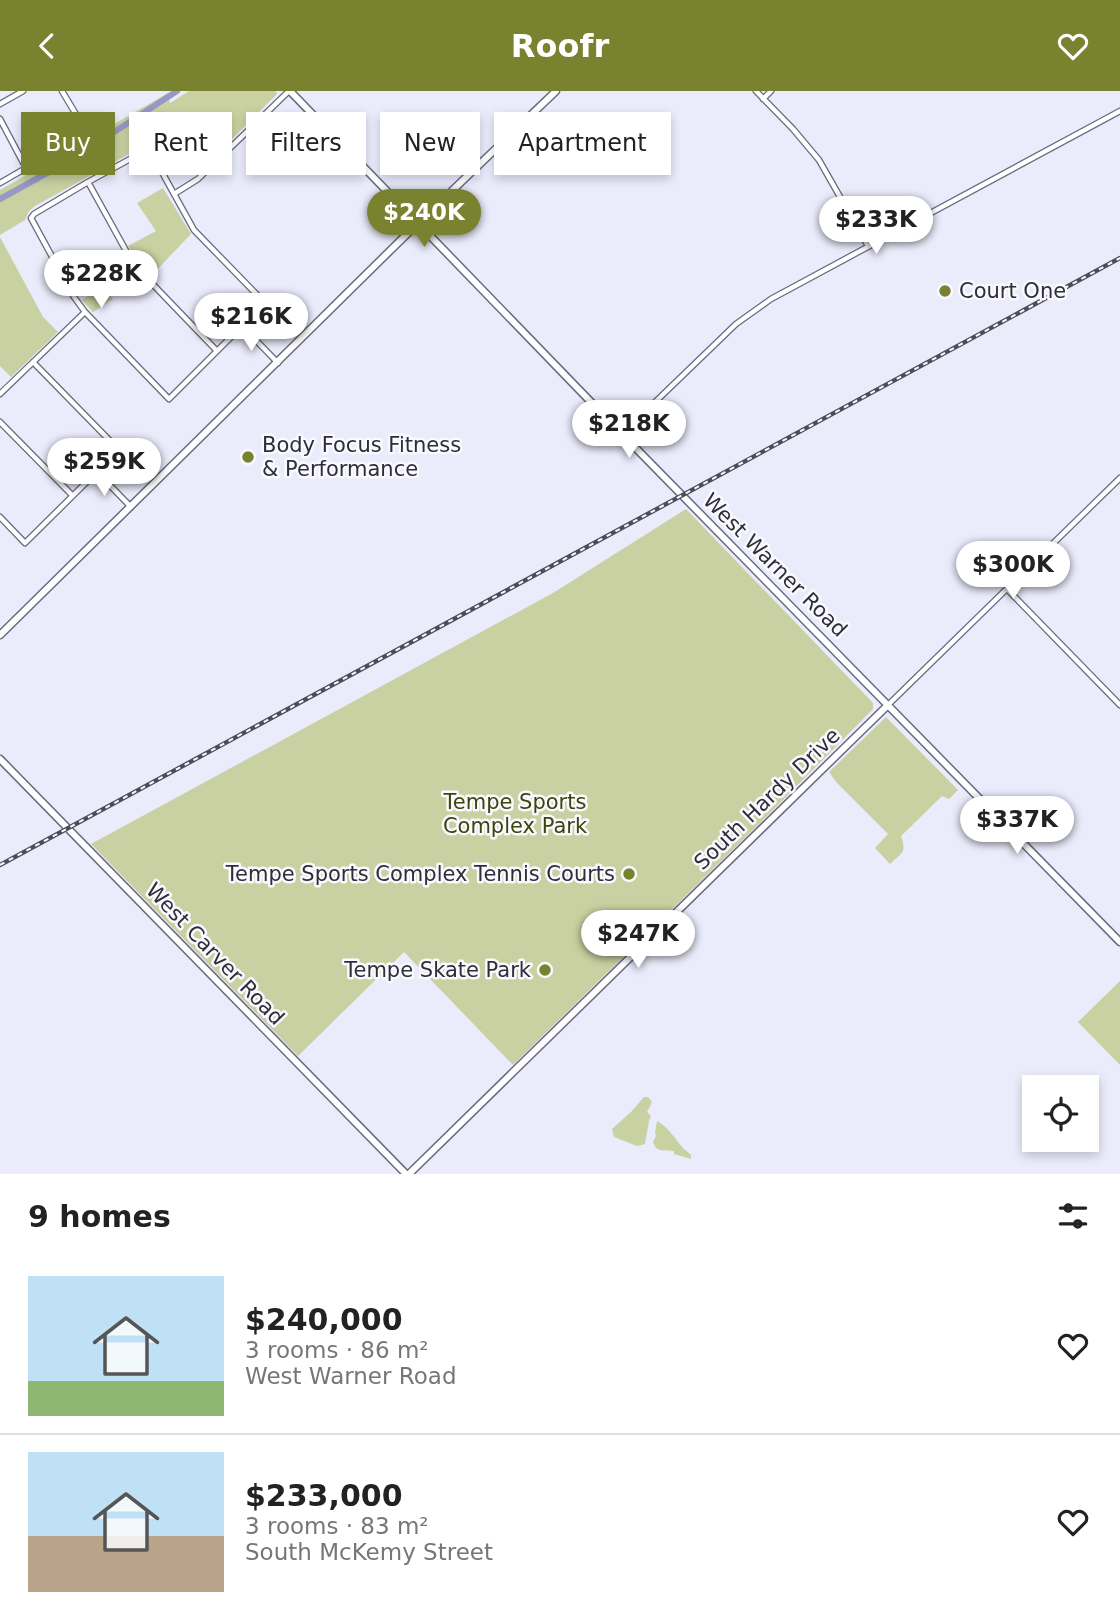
<!DOCTYPE html>
<meta charset="utf-8">
<style>
body{margin:0;font-family:"DejaVu Sans",sans-serif;background:#f6f6f6;color:#222;height:100vh;display:flex;flex-direction:column;font-size:26px;white-space:nowrap}
*{box-sizing:border-box;margin:0}
p{font-size:23px;color:#767676}
.icon{flex:none;width:38px;height:38px;fill:none;stroke:currentColor;stroke-width:2;stroke-linecap:round;stroke-linejoin:round}
.map{position:relative;height:1083px;overflow:hidden}
.drawer{display:flex;flex-direction:column;background:#fff;flex:1}
.drawer>*{flex:none}
.guide{position:absolute;left:21px;top:21px;width:700px;height:63px;display:flex;gap:14px}
.fabs{position:absolute;left:1022px;top:984px;display:grid;gap:14px}
.fabs a{display:grid;place-items:center;width:77px;height:77px;border-radius:0px;background:#fff;box-shadow:0 4px 10px #0003;font-size:35px}
.price{position:absolute;translate:-50% -60px;padding:0 16px;border-radius:24px;background:#fff;color:#222;font-size:23px;line-height:46px;filter:drop-shadow(0 2px 4px #0008)}
.price::after{content:'';position:absolute;left:50%;top:42px;width:21px;height:16px;margin-left:-10px;background:inherit;clip-path:polygon(0 0,100% 0,50% 100%)}
.price.current{background:#79822e;color:#fff}
ul{padding:0;list-style:none}
li{display:flex;align-items:center;gap:21px;height:175px;padding:0 28px}
li+li{border-top:2px solid #e0e0e0}
li span{display:grid;place-items:center;flex:none;width:196px;height:140px;border-radius:0px;color:#555}
li>.icon{margin-inline-start:auto}
span .icon{width:84px;height:84px;fill:#fffc;stroke-width:1}
li b{font-size:30px}
h2{display:flex;justify-content:space-between;align-items:center;height:84px;padding:0 28px;font-size:30px}
.chip{padding:0 24px;border-radius:0px;background:#fff;box-shadow:0 4px 10px #0003;font-size:24px;line-height:63px}
.chip.current{background:#79822e;color:#fff}
header{display:flex;justify-content:space-between;align-items:center;height:91px;padding:0 28px;background:#79822e;color:#fff;font-size:32px;font-weight:700}
.map>svg:first-child{display:block}
.green{fill:#c9d1a2}
.lines{fill:none;stroke-linecap:round;stroke-linejoin:round}
.canal{stroke:#9898c5;stroke-width:6}
.street-casing{stroke:#696a81;stroke-width:7}
.secondary-casing{stroke:#696a81;stroke-width:9}
.street{stroke:#fff;stroke-width:4.5}
.secondary{stroke:#fff;stroke-width:6}
.rail-casing{stroke:#4c4d58;stroke-width:4.5}
.rail{stroke:#f9f9ff;stroke-width:2;stroke-dasharray:5;stroke-linecap:butt}
.poi-dot{fill:#79822e;stroke:#f9f9ff;stroke-width:2.5}
.labels{text-anchor:middle;dominant-baseline:central;stroke-width:5;stroke-linejoin:round;paint-order:stroke}
.poi-label{font-size:21px;fill:#2e2e38;stroke:#f9f9ff;text-anchor:start}
.street-label{font-size:21px;fill:#2e2e38;stroke:#f9f9ff}
.park-label{font-size:21px;fill:#3e440a;stroke:#f9f9ff}
</style>
<header><svg class="icon" aria-label="back" viewBox="0 0 24 24"><path d="M15 5l-7 7 7 7"/></svg>Roofr<svg class="icon" aria-label="heart" viewBox="0 0 24 24"><path d="M12 20l-8-8c-3-5 5-10 8-4 3-6 11-1 8 4z"/></svg></header>
<div class="map">
<svg width="1120" height="1083" viewBox="0 0 1120 1083">
<rect width="100%" height="100%" fill="#eaebfb"/>
<path class="green" d="M189,0H276L277,3L201,79L177,35L152,50L149,58L136,59L35,115L29,120L25,129L0,144V99L168,2L170,12Z
M163,97L191,143L150,186L128,155L156,140L137,112Z
M0,146L43,226L58,241L11,286L0,275Z
M125,169L135,184L109,203L113,208L93,221L82,209L99,198L94,190Z
M686,418L873,612V618L769,723L513,974L404,861L298,965L91,753L553,502Z
M886,626L958,699L949,708L942,705L901,745C907,762 902,761 890,773L875,757L888,743L837,692L829,681Z
M1120,890V974L1078,931Z
M644,1006H648L652,1011L647,1021L651,1025L649,1030L645,1053L637,1055L614,1046L612,1038L632,1020Z
M657,1030C666,1035 672,1043 678,1051C681,1056 687,1060 691,1064V1068L674,1063V1060L660,1059L656,1057L653,1051L656,1045L655,1041Z"/>
<g class="lines">
<path class="canal" d="M0,108L76,66L177,0"/>
<defs>
<path id="street" d="M62,0L80,30
M756,0L793,38L819,69L868,155
M763,8L771,0
M0,13L23,0
M0,28L26,77L0,92
M143,61L148,62L153,65L194,139L265,212L169,308L85,221L74,206L31,127L34,123L88,91Z
M88,91L130,167L140,180L217,260
M174,103L198,88L289,0
M242,235L278,272
M0,303L85,221
M0,331L72,404
M622,343L736,233L771,208L1120,20
M96,380L131,416
M0,426L25,452L119,359L33,271
M1007,498L1120,614
M888,614L1120,387"/>
<path id="secondary" d="M290,0L619,340L1120,851
M0,544L408,142L556,0
M0,668L406,1083
M409,1083L888,614"/>
</defs>
<use href="#street" class="street-casing"/>
<use href="#secondary" class="secondary-casing"/>
<use href="#street" class="street"/>
<use href="#secondary" class="secondary"/>
<defs>
<path id="rail" d="M0,774L1120,167"/>
</defs>
<use href="#rail" class="rail-casing"/>
<use href="#rail" class="rail"/>
</g>
<g class="poi-dot">
<circle cx="945" cy="200" r="7"/>
<circle cx="248" cy="366" r="7"/>
<circle cx="629" cy="783" r="7"/>
<circle cx="545" cy="879" r="7"/>
</g>
<g class="labels">
<g class="poi-label">
<text x="959" y="200">Court One</text>
<text x="262" y="354">Body Focus Fitness<tspan x="262" dy="24">&amp; Performance</tspan></text>
<text x="615" y="783" text-anchor="end">Tempe Sports Complex Tennis Courts</text>
<text x="531" y="879" text-anchor="end">Tempe Skate Park</text>
</g>
<g class="street-label">
<text transform="translate(775 474) rotate(45)">West Warner Road</text>
<text transform="translate(767 708) rotate(-44)">South Hardy Drive</text>
<text transform="translate(215 863) rotate(46)">West Carver Road</text>
</g>
<g class="park-label">
<text x="515" y="711">Tempe Sports<tspan x="515" dy="24">Complex Park</tspan></text>
</g>
</g>
</svg>
<div class="fabs">
<a><svg class="icon" aria-label="locate" viewBox="0 0 24 24"><circle cx="12" cy="12" r="6"/><path d="M12 2v4M12 18v4M2 12h4M18 12h4"/></svg></a>
</div>
<b class="price current" style="left:424px;top:158px">$240K</b>
<b class="price" style="left:876px;top:165px">$233K</b>
<b class="price" style="left:101px;top:219px">$228K</b>
<b class="price" style="left:251px;top:262px">$216K</b>
<b class="price" style="left:629px;top:369px">$218K</b>
<b class="price" style="left:104px;top:407px">$259K</b>
<b class="price" style="left:1013px;top:510px">$300K</b>
<b class="price" style="left:1017px;top:765px">$337K</b>
<b class="price" style="left:638px;top:879px">$247K</b>
<div class="guide">
<a class="chip current">Buy</a>
<a class="chip">Rent</a>
<a class="chip">Filters</a>
<a class="chip">New</a>
<a class="chip">Apartment</a>
</div>
</div>
<section class="drawer">
<h2>9 homes<svg class="icon" aria-label="filters" viewBox="0 0 24 24"><path d="M4 7h16M4 17h16"/><circle cx="9" cy="7" r="2"/><circle cx="15" cy="17" r="2"/></svg></h2>
<ul>
<li><span style="background:linear-gradient(#bfe0f5 75%,#8fb573 0)"><svg class="icon" aria-label="home" viewBox="0 0 24 24"><path d="M3 11l9-7 9 7M6 9v11h12V9"/></svg></span><div><b>$240,000</b><p>3 rooms · 86 m²</p><p>West Warner Road</p></div><svg class="icon" aria-label="heart" viewBox="0 0 24 24"><path d="M12 20l-8-8c-3-5 5-10 8-4 3-6 11-1 8 4z"/></svg></li>
<li><span style="background:linear-gradient(#bfe0f5 60%,#b9a48a 0)"><svg class="icon" aria-label="home" viewBox="0 0 24 24"><path d="M3 11l9-7 9 7M6 9v11h12V9"/></svg></span><div><b>$233,000</b><p>3 rooms · 83 m²</p><p>South McKemy Street</p></div><svg class="icon" aria-label="heart" viewBox="0 0 24 24"><path d="M12 20l-8-8c-3-5 5-10 8-4 3-6 11-1 8 4z"/></svg></li>
</ul>
</section>
